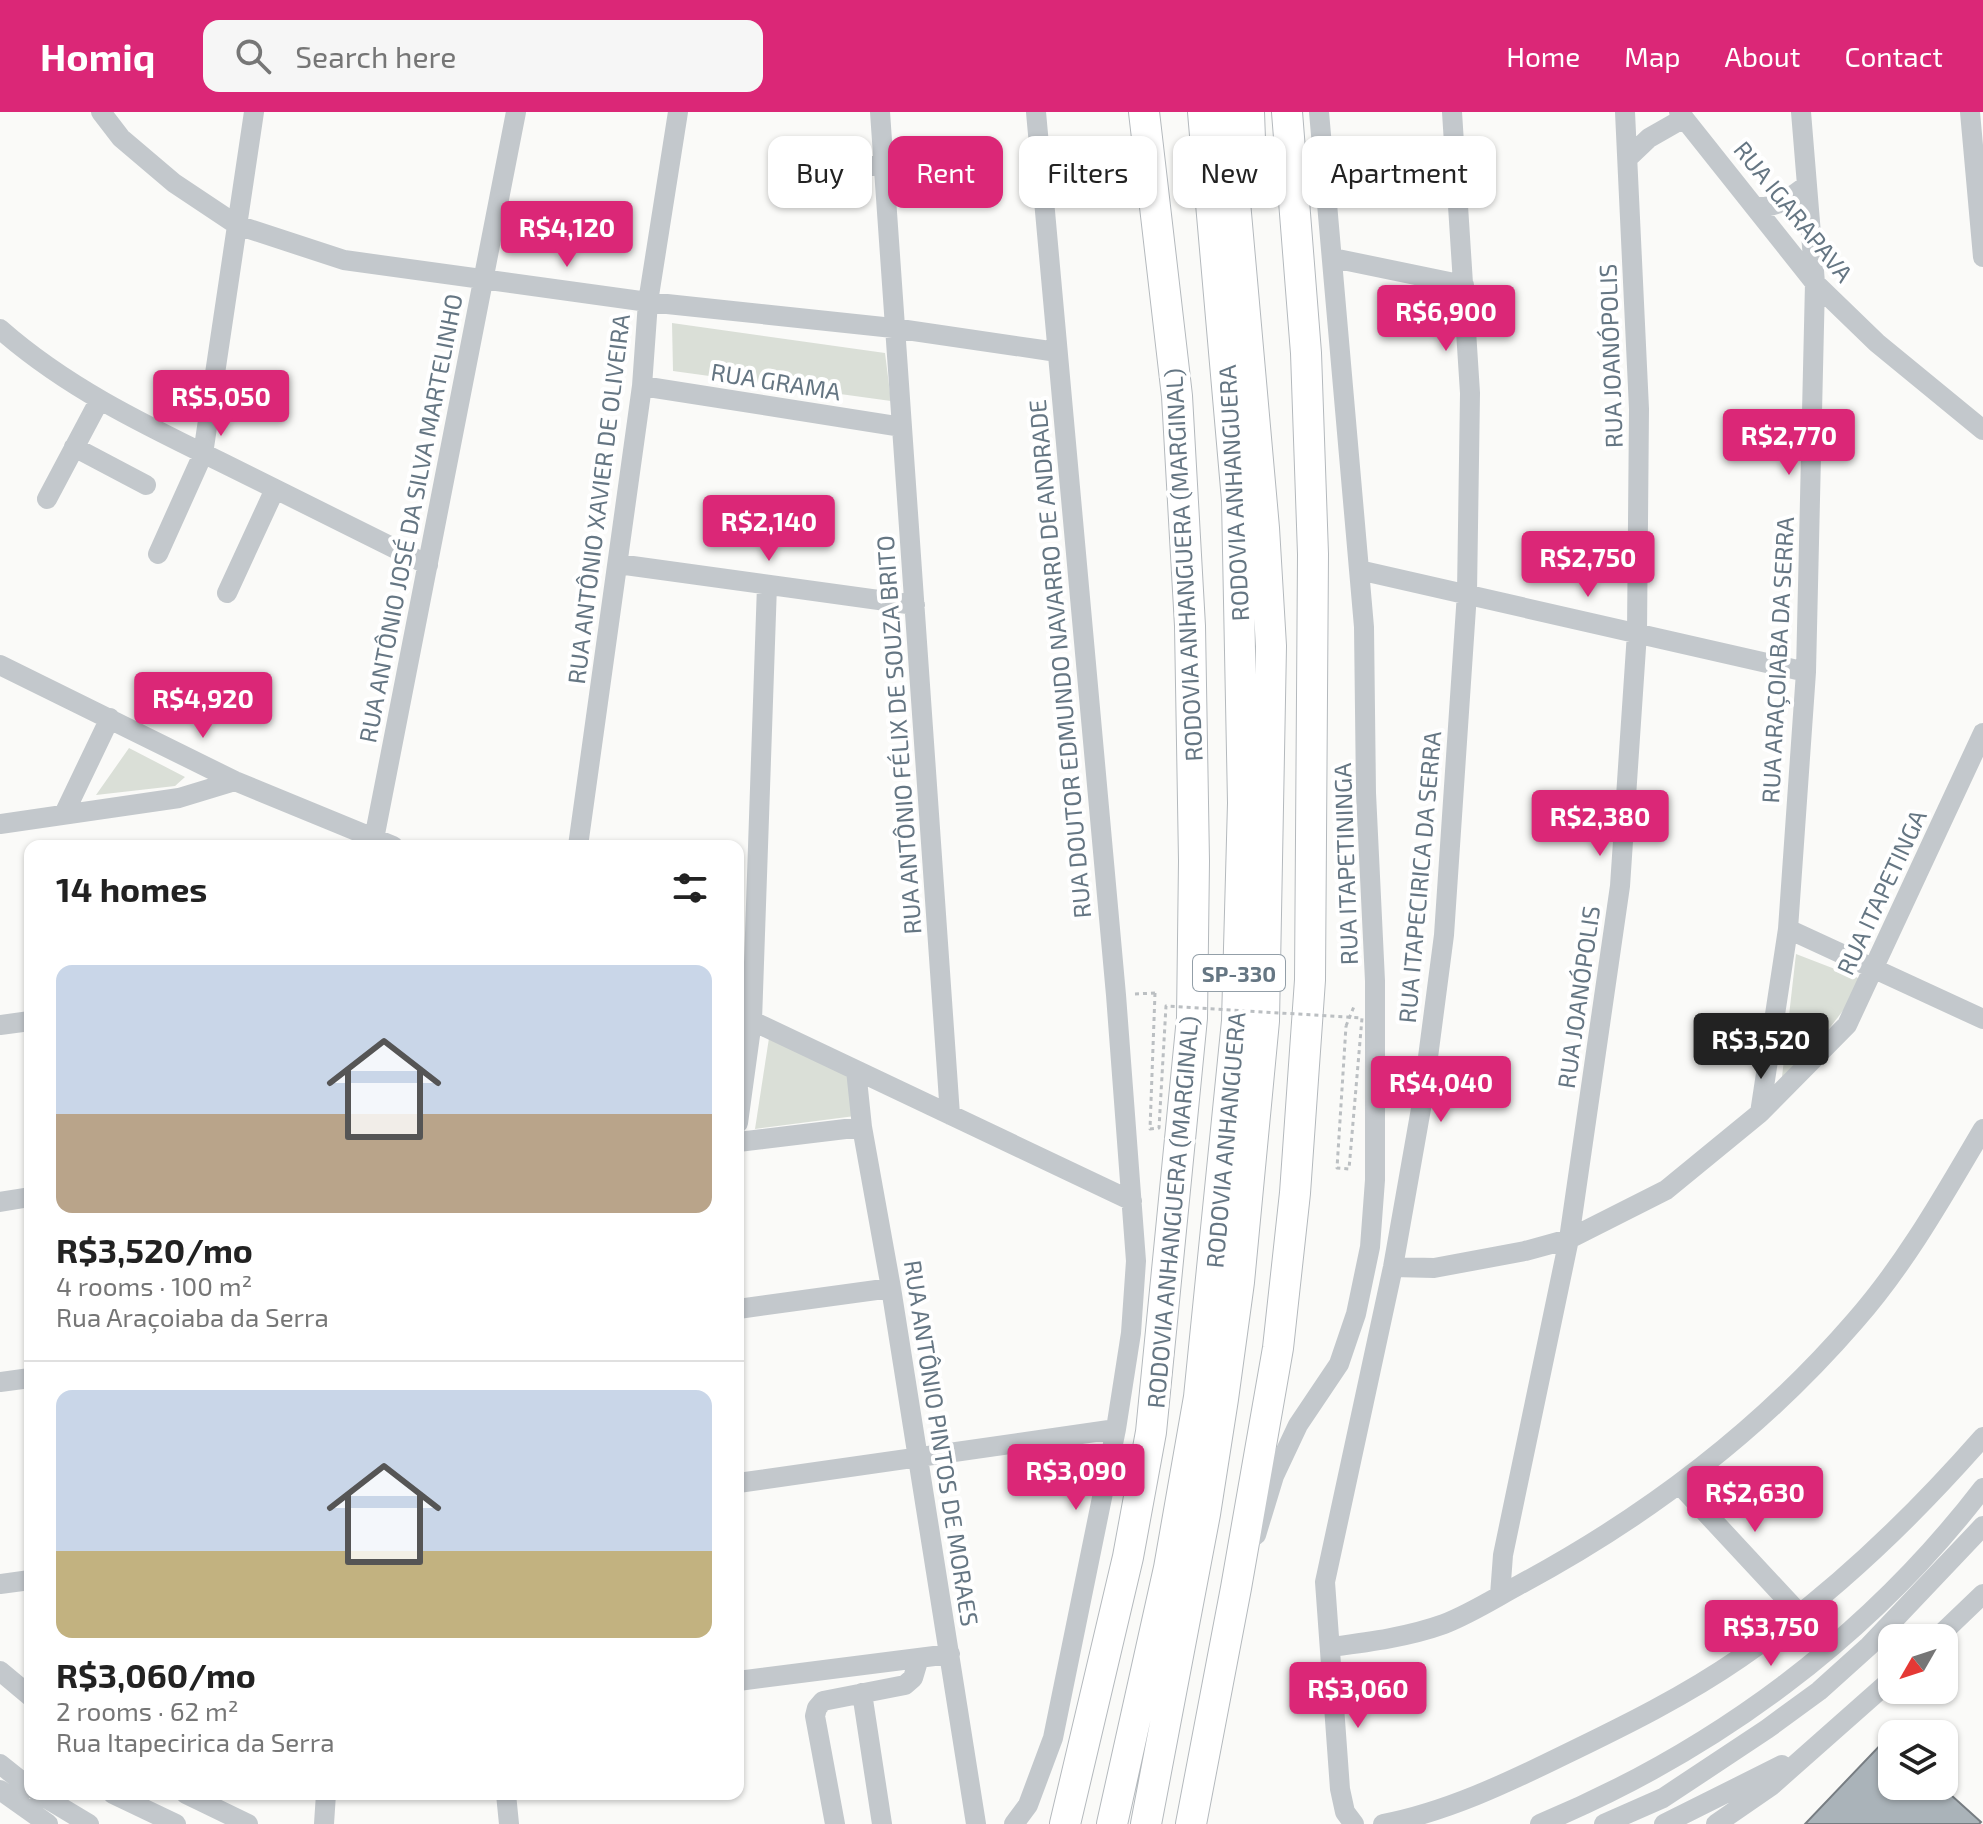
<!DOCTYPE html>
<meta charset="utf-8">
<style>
body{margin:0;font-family:"Exo 2",sans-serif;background:#f6f6f6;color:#222;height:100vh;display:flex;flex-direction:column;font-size:30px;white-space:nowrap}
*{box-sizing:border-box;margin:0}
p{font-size:26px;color:#767676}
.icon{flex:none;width:44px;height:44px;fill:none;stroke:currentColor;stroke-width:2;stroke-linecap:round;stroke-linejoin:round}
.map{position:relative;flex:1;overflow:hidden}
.panel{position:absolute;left:24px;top:728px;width:720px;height:960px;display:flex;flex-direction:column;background:#fff;border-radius:16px;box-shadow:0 2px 6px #0004}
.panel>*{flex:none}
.guide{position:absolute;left:768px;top:24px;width:760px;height:72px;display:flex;gap:16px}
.needle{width:52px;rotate:231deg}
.fabs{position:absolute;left:1878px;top:1512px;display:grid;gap:16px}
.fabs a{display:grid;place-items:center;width:80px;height:80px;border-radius:16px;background:#fff;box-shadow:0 2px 6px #0004;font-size:40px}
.price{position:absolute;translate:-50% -68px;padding:0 18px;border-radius:8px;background:#db2777;color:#fff;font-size:26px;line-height:52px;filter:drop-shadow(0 2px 4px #0008)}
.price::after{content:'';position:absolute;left:50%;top:48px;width:24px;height:18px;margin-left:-12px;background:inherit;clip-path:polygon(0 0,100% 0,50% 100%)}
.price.on{background:#222;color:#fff}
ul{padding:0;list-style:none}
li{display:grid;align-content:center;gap:16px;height:424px;padding:0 32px}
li+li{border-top:2px solid #e0e0e0}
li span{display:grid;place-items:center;height:248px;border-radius:16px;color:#555}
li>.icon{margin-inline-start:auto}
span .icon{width:144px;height:144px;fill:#fffc;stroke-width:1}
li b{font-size:34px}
h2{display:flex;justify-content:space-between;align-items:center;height:96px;padding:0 32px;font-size:34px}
.chip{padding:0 28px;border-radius:16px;background:#fff;box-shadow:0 2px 6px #0004;font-size:28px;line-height:72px}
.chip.on{background:#db2777;color:#fff}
header{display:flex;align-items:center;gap:48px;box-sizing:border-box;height:112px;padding:0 40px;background:#db2777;color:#fff}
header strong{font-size:38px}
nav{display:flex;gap:44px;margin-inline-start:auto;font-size:28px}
.search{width:560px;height:72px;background:#f6f6f6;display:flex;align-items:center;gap:20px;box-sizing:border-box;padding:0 28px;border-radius:16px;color:#767676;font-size:30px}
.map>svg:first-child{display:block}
.green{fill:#dadfd7}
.building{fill:#aab3b9;stroke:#777d82;stroke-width:2}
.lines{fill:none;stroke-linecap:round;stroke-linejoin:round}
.highway-casing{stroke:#b4b9bd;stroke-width:32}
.path{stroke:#bbbfc2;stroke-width:3;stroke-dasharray:4 4;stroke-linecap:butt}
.minor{stroke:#c3c8cc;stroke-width:20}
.highway{stroke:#fff;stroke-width:30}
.path-bridge{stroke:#bbbfc2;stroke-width:3;stroke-dasharray:4 4;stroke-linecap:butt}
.labels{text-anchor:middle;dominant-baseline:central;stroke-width:8;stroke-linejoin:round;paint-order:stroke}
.shield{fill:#fff;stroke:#939fa8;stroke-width:2}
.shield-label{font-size:22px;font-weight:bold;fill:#657683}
.street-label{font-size:24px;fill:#657683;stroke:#fff}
</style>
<header>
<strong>Homiq</strong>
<div class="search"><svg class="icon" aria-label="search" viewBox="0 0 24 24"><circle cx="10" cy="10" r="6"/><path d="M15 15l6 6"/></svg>Search here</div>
<nav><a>Home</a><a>Map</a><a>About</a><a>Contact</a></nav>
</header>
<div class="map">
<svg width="1983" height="1712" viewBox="0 0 1983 1712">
<rect width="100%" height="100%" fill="#fafaf8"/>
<path class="green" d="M672,211L885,241L891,289L673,259Z
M129,636L185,665L175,674L96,683Z
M1796,842L1866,869L1821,927L1782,965Z
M769,926L848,963L855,1004L755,1017Z"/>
<path class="building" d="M1887,1626L1892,1630V1674H1941L1981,1710L1979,1712H1805Z"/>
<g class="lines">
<defs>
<path id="highway" d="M1249,0L1251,55
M1065,1712L1128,1445L1151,1320L1192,906L1194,749L1190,514L1177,284L1144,0
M1112,1712L1169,1456L1199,1285L1237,909L1243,691L1237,388L1203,0
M1146,1712L1205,1402L1223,1287L1239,1170L1264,909L1271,534L1264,416L1227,0
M1191,1712L1236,1476L1278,1236L1295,1081L1310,868L1313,442L1306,241L1287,0"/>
</defs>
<use href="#highway" class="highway-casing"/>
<path class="path" d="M1135,882L1155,881
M1346,914L1355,892"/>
<path class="minor" d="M101,0L121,26L174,71L237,113L344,148L648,190L893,216L1057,240
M880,0L950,1003
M1679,0L1815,171L1877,231L1983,318
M1970,0L1983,145
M1629,45L1649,26L1684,6
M822,61L882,52
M1756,95C1778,96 1791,85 1807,73
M1333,146L1464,173
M0,217C67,276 145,313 225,352C292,386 360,419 428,453
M642,274L902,315
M74,335L146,373
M47,387L99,289
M158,442L203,342L254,0
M618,452L915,493
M1359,458L1806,560
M227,481L275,377
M0,553L235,669L393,734
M64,702L110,606
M0,712L179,686L235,669
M370,734L374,727L516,0
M578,734L642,274L648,190L678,0
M1788,817L1983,907
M742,904L1132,1089
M0,913L30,909
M856,958L862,1015L891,1176L976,1712
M1760,1001L1788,817L1806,560L1815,171L1801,0
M738,1011L752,909L767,473
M738,1030L862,1015
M0,1090L30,1085
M1393,1155L1434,1156L1525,1139L1569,1127L1666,1078L1760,1001L1847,913L1983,621
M738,1197L891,1176
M0,1270L30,1266
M738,1371L1116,1317
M1679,1372L1799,1501
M1256,1423L1274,1364L1298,1313L1339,1252L1356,1202L1370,1135L1375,1068V869L1366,681L1364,515L1319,0
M0,1472L30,1468
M1500,1483L1503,1443L1569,1127L1620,774L1637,521L1639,297L1625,0
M1937,1526L1983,1482
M1331,1535C1369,1530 1408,1525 1444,1512C1470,1502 1495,1486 1519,1473C1646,1405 1761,1318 1855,1209C1906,1151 1944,1083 1983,1017
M0,1559L30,1584
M738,1569L950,1542
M862,1581L882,1712
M0,1652L30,1676
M0,1678L48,1712
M39,1682L89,1712
M113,1682L176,1712
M186,1682L248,1712
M506,1682L509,1712
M324,1712L326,1682
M835,1712L815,1604L817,1596L823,1589L905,1573L913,1566L919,1546
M1014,1712L1028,1693L1053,1626L1116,1317L1131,1221L1136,1149L1116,883L1036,0
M1354,1712L1345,1700L1340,1677L1325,1470L1393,1155L1422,991L1444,823L1467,481L1470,281L1452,0
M1383,1712C1446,1700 1507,1671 1564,1643C1624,1614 1685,1584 1740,1546C1830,1485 1911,1407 1983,1325
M1540,1712C1715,1639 1868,1526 1983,1376
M1604,1712L1663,1686L1767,1617L1819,1579L1869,1534L1983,1414
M1664,1712L1782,1653
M1716,1712L1771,1674L1892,1567"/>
<use href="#highway" class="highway"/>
<path class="path-bridge" d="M1155,881L1150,1017L1159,1016L1166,894L1362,906L1349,1057L1337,1056L1346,914"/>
</g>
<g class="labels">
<rect class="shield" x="1193" y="843" width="92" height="36" rx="6"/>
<g class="shield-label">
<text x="1239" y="861">SP-330</text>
</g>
<g class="street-label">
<text transform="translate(1794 99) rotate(51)">RUA IGARAPAVA</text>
<text transform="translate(1610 244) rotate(-92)">RUA JOANÓPOLIS</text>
<text transform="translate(776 269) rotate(9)">RUA GRAMA</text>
<text transform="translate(1233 381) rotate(-93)">RODOVIA ANHANGUERA</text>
<text transform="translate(598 387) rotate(-83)">RUA ANTÔNIO XAVIER DE OLIVEIRA</text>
<text transform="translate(410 406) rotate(-79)">RUA ANTÔNIO JOSÉ DA SILVA MARTELINHO</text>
<text transform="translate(1183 453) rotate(-93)">RODOVIA ANHANGUERA (MARGINAL)</text>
<text transform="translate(1059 547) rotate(-95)">RUA DOUTOR EDMUNDO NAVARRO DE ANDRADE</text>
<text transform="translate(1777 548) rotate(-87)">RUA ARAÇOIABA DA SERRA</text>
<text transform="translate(898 623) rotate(-94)">RUA ANTÔNIO FÉLIX DE SOUZA BRITO</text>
<text transform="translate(1345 752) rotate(-92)">RUA ITAPETININGA</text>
<text transform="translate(1419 765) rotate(-85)">RUA ITAPECIRICA DA SERRA</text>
<text transform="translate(1881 780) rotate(-65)">RUA ITAPETINGA</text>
<text transform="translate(1578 885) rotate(-82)">RUA JOANÓPOLIS</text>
<text transform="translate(1225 1028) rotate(-85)">RODOVIA ANHANGUERA</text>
<text transform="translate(1172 1100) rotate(-85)">RODOVIA ANHANGUERA (MARGINAL)</text>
<text transform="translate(942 1331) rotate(81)">RUA ANTÔNIO PINTOS DE MORAES</text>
</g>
</g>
</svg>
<div class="fabs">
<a><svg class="needle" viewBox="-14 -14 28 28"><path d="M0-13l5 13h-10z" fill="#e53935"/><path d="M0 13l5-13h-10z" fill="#767676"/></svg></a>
<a><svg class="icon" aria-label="layers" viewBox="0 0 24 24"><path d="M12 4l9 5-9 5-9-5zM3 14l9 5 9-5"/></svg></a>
</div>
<b class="price" style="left:567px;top:157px">R$4,120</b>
<b class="price" style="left:1446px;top:241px">R$6,900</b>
<b class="price" style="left:221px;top:326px">R$5,050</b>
<b class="price" style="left:1789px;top:365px">R$2,770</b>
<b class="price" style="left:769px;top:451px">R$2,140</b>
<b class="price" style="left:1588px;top:487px">R$2,750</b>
<b class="price" style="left:203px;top:628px">R$4,920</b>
<b class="price" style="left:1600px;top:746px">R$2,380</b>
<b class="price on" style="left:1761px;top:969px">R$3,520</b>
<b class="price" style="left:1441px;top:1012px">R$4,040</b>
<b class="price" style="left:1076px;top:1400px">R$3,090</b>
<b class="price" style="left:1755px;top:1422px">R$2,630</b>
<b class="price" style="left:1771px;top:1556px">R$3,750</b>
<b class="price" style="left:1358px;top:1618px">R$3,060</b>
<div class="guide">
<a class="chip">Buy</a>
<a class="chip on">Rent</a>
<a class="chip">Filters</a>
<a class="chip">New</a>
<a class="chip">Apartment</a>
</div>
<section class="panel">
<h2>14 homes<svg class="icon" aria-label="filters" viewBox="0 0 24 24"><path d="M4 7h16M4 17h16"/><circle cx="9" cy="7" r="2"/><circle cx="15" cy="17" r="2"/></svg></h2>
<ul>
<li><span style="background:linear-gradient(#c9d6e8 60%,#b9a48a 0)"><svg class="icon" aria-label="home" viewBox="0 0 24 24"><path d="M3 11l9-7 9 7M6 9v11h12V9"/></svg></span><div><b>R$3,520/mo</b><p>4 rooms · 100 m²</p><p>Rua Araçoiaba da Serra</p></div></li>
<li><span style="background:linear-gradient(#c9d6e8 65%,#c2b280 0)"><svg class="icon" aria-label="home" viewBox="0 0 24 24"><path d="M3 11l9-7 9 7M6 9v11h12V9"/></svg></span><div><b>R$3,060/mo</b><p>2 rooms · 62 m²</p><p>Rua Itapecirica da Serra</p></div></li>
</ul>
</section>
</div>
